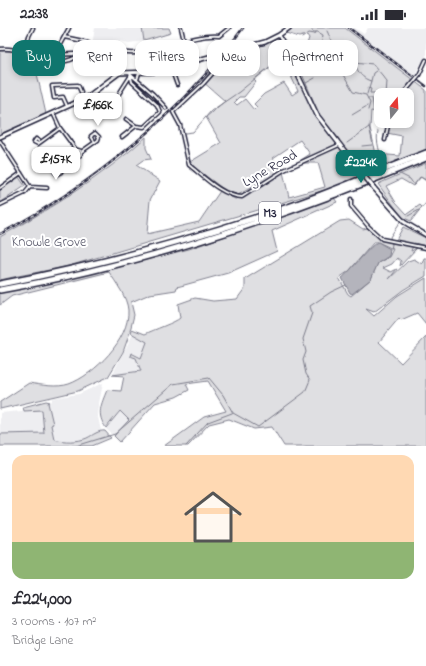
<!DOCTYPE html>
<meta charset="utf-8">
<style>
body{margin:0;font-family:"Indie Flower",sans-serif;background:#f2f2f3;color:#2b2b33;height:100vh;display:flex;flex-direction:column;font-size:15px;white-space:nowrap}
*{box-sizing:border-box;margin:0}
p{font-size:13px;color:#7c7c81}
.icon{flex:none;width:22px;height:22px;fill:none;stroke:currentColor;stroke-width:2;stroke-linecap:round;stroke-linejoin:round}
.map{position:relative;height:418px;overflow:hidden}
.drawer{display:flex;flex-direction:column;background:#fff;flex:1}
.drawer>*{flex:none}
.top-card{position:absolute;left:12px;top:12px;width:402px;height:36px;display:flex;gap:8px}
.needle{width:26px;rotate:18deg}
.controls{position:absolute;left:374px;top:60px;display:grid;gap:8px}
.controls a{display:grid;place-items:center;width:40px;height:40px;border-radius:8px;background:#fff;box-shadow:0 2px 6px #0003;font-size:20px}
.price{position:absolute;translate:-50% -34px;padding:0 9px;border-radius:8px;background:#fff;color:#222;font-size:13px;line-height:26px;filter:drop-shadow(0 1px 2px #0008)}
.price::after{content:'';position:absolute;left:50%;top:24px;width:12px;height:9px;margin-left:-6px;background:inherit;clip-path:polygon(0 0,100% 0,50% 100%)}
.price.active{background:#0f766e;color:#fff}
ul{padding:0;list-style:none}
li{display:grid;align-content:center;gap:8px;height:212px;padding:0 12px}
li span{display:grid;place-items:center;height:124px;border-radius:12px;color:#555}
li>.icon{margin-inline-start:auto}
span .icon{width:72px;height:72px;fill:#fffc;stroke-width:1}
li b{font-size:17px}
.pill{padding:0 14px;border-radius:12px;background:#fff;box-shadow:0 2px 6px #0003;font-size:14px;line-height:36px}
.pill.active{background:#0f766e;color:#fff}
.status{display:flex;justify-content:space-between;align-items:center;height:28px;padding:0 20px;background:#fff;direction:ltr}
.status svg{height:11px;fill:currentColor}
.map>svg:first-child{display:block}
.built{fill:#eeeef1}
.green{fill:#dfdfe2;stroke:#80808e;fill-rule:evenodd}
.water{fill:#b4b4bc;stroke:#7a7a88}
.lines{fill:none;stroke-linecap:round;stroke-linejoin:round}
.stream{stroke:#7a7a88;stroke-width:1}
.street-casing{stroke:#22223b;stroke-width:5}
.secondary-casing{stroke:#22223b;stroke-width:6}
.highway-casing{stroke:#22223b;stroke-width:8}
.street{stroke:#fff;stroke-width:2}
.secondary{stroke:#fff;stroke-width:3}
.highway{stroke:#fff;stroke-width:5}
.rail-casing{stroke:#22223b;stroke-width:2.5}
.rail{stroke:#fff;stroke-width:1;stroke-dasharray:3;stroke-linecap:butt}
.street-bridge-casing{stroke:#22223b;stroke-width:5;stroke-linecap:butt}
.secondary-bridge-casing{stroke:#22223b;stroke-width:6;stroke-linecap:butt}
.street-bridge{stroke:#fff;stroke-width:2}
.secondary-bridge{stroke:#fff;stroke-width:3}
.labels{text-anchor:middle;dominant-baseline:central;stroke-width:4;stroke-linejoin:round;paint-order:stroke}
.shield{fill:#fff;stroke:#646476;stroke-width:1}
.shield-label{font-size:13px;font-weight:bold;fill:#22223b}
.street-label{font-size:14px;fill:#22223b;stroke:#fff}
.park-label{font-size:14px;fill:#5b5b6d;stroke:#fff}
</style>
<div class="status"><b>22:38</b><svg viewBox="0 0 49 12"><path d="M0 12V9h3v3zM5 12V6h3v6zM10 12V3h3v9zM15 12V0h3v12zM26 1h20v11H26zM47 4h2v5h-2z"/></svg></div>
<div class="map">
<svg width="426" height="418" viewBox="0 0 426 418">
<rect width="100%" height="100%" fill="#fff"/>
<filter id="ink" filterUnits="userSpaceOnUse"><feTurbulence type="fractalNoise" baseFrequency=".025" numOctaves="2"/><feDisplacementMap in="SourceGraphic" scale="8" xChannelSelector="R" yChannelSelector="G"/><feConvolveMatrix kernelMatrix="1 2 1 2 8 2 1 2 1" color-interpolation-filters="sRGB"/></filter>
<g filter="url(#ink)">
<path class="built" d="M95,0H142L144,13L129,15L117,12L108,34L90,28Z
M345,0H355L364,6L368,0H424L426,2V28L416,44L418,46L413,52Z
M185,24L187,34L159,41L157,31Z
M133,306L148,313L141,330L132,325L130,328L136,330L141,343L112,347Z
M103,355L97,385L101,403L81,412L61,413L54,411L48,375L52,373V370L79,366Z
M42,381L44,405L0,406V385Z
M120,383L129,392L114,408L106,401Z"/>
<path class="green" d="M142,0H169L171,5L144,13Z
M286,0H345L426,62V122L365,146L339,115V111L319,86L297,34L305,30L301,20L307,16L309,10L307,7L299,9L286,5ZM381,67H407V93H389L387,105L402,108L400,128L376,126L370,100L371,83L381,85Z
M277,11L317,88L361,148L328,161L72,237C48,243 24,246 0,252V209C52,179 102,149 146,109V120L151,131L143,132L136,137L160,153L150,172L147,206L199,194L220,163L235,171L243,169L283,144L289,169L325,159L318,135H302L301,132L310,126L300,112L273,130L281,143L238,167L226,163L190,136V134L221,115L206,89L225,73L202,53L224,29L241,21ZM274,36L289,44L298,63L292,67L284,55L264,66L254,76L257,79L254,82L245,71L237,77L234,74L239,69H244L256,54L254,52Z
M0,23H15L33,28L46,86L0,106Z
M426,135V153L421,149L413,158L401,151L386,158L395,173L407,186L420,177L422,179L411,193L402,189L378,156Z
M18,148L25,158L0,175V161Z
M334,170L337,174L272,203L277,223L228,245L177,259L176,262L150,266L131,274L134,287L129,307L123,324L108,349L78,363L0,381V374L29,355C41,357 57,360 69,356C94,347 130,311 128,282C127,269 116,255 109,244L12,268L0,277V264L113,240L189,221Z
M349,192L363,201L367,200L381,211L396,212L403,199L426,210V218L414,215L411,223L417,220L400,238L401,233L397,230L392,236L383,240L391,244L397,241L389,251L408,233L414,231L422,236L424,230H426V248L403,262L374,284L366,281L374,288L397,268L426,250V296L417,285L401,292L399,290L379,314L401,335L426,309V418H284L272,399L254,401L229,391L209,396L188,418H164L204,389L226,383L208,353L186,356L189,362L176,369L155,375L120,414L114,408L129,392L120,383L106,400C96,386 101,377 107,362L121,363L124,348L112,347L141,343L136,330L130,328L131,325L141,330L147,314L131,305L132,301L145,306C153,302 176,294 180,290L178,276L195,270L213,273L237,271L245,260V251L340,193ZM374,214H378L393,221L389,229L378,235L371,251L351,268L348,266L339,250L349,243Z
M46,373L50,374L48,375L53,396L51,397L54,411C64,414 78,414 87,410C93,407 99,402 105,403L111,410L92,418H0V406L44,405L42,382L24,383L23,379Z"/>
<path class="water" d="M378,214L390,221L389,228L378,235L371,251L352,266L350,265L342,250C350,244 372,215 378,214Z"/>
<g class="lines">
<path class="stream" d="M311,0L313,4H318L323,7L321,19C329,23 332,29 341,32L338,38L353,64L366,67L370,75L368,82
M327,3L341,32L347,29L355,34L373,36L387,53L386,67
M302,10L309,5L315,6L316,4
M318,21L336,40L338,38
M293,30L294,29
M355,35C357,44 363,51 371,53L367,66
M371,53L373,45L376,43
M306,55L315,50
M368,60L371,61L370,65H383V67
M368,70H372L374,82H376
M377,82L381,83
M352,87L367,78
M369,98L376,131L386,138
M379,99L381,90
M378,103C375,114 381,125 382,135
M185,105L193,104L211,83L239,64L278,32L283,36L289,33
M347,115L369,99
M362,118L372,117
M400,146L410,151L414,157L420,149L426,152
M408,188L421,181L426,175
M391,222L392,216L390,209L400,194
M76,418L115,406L173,356L209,350L223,367L233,385L258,399L305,364L310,352L306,346L303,332L306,324L303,311L312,285L310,278L331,264L346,257
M186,418L208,394L232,385"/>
<defs>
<path id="street" d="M181,0L189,34
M64,9L88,14
M0,21C15,19 28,26 43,28C53,29 64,26 74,26C87,27 115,35 124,44
M25,23L29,8L33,0
M117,23C150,33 185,5 219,8L229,0
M230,24L228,28L203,56L173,84L180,97L189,137C204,149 222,168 242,169L284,142L339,117
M58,27V20L69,0
M43,28C47,38 72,34 78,27
M171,40L177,57
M419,47L426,32
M137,52L139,45
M94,65L97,69L98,76L102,79
M402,67L414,53
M115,72L131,47L153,66L166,80
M67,78L63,69L54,70L52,58L78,57L81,64
M126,91L136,98L144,99L160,84L157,77L132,54L130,45
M60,100L77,123
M122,109L136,98
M385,112L389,93
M0,113L30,159L25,165L0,177
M40,114L36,111L34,114L38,116L60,100L53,85
M75 125a3 3 0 1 1 6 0a3 3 0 1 1-6 0Z
M81,124L98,112L99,109L95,105L91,108L94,113
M58,140L61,144L57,146L55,144L56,141L76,127
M30,159L47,160
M0,160L21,145
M351,171V178L368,198L382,211L426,220"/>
<path id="secondary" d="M279,7L317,87L360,143
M0,109L86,70L119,45L153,44L265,14L279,7L289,0
M374,160L404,194L426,207"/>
<path id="highway" d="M0,256C95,238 190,212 282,181C331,165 378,143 426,125
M0,262C147,236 288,188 426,130"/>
</defs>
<use href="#street" class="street-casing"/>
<use href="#secondary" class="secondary-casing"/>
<use href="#highway" class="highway-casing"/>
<use href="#street" class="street"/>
<use href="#secondary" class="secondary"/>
<use href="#highway" class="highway"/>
<defs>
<path id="rail" d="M349,0L426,58
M0,206C94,156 180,86 243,0"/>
</defs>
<use href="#rail" class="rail-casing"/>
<use href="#rail" class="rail"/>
<defs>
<path id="street-bridge" d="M414,53L419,47"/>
<path id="secondary-bridge" d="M360,143L374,160"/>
</defs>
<use href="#street-bridge" class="street-bridge-casing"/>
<use href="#secondary-bridge" class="secondary-bridge-casing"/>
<use href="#street-bridge" class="street-bridge"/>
<use href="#secondary-bridge" class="secondary-bridge"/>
</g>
</g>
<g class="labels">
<rect class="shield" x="259" y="174" width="22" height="22" rx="3"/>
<g class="shield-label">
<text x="270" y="185">M3</text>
</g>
<g class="street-label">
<text transform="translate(270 141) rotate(-30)">Lyne Road</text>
</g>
<g class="park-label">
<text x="49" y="214">Knowle Grove</text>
</g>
</g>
</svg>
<div class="controls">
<a><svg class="needle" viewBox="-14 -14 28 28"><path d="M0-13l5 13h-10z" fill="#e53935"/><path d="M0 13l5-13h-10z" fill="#7c7c81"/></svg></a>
</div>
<b class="price" style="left:98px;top:99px">£166K</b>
<b class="price" style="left:56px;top:153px">£157K</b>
<b class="price active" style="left:361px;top:156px">£224K</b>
<div class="top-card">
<a class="pill active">Buy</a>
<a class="pill">Rent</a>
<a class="pill">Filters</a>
<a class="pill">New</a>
<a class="pill">Apartment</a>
</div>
</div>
<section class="drawer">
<ul>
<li><span style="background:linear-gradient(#ffd9b3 70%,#8fb573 0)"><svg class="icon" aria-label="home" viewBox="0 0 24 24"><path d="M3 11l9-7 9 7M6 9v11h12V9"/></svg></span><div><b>£224,000</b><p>3 rooms · 107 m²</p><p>Bridge Lane</p></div></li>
</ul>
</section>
